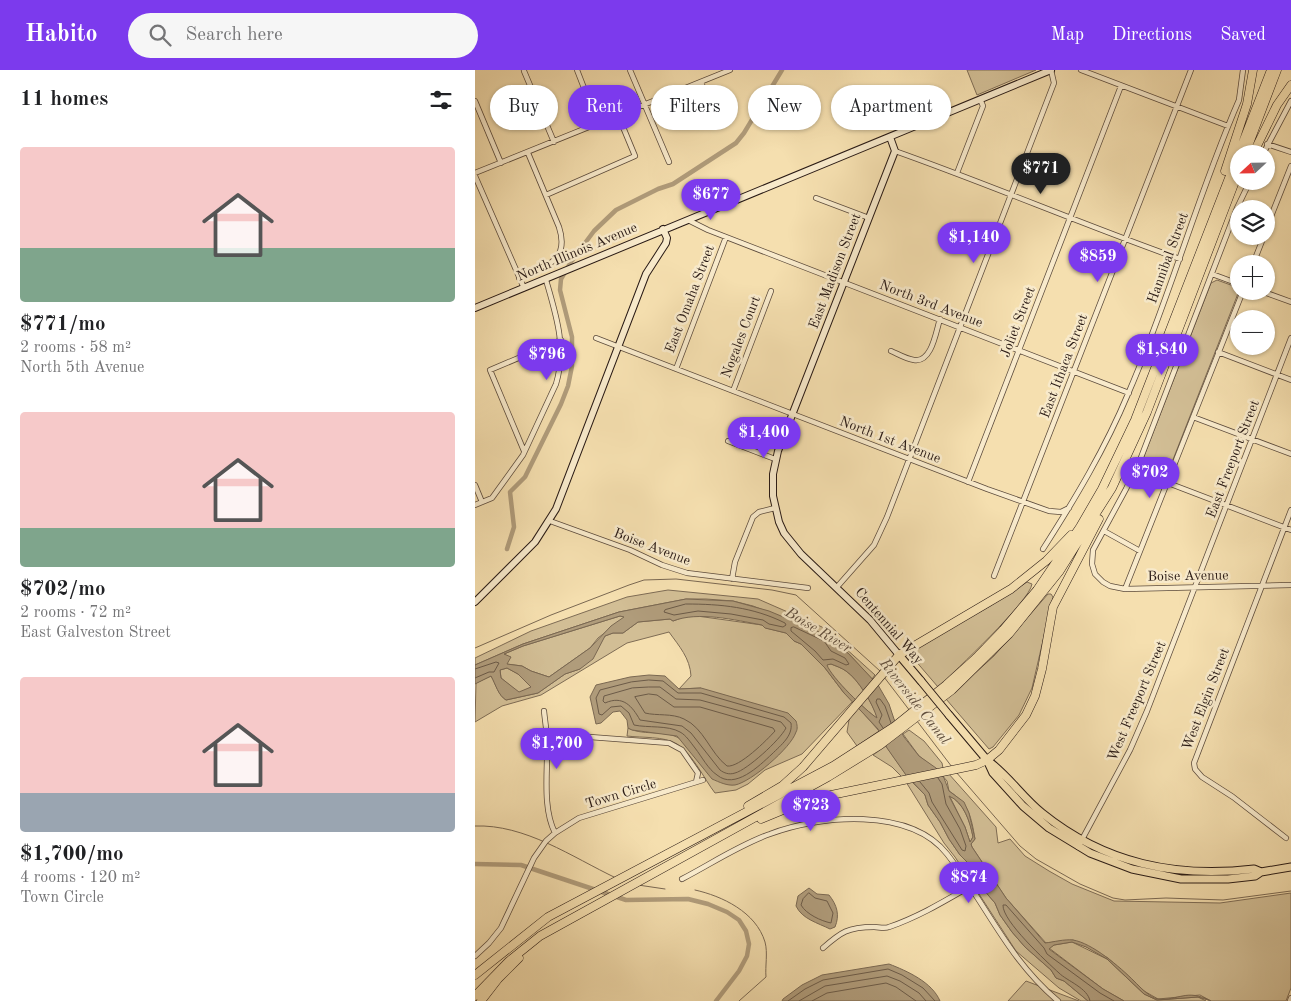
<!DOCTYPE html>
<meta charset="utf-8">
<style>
body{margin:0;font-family:"Old Standard TT",serif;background:#f6f6f6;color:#202124;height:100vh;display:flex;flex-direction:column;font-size:19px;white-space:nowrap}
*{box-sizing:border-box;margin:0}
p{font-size:16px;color:#757577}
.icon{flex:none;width:28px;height:28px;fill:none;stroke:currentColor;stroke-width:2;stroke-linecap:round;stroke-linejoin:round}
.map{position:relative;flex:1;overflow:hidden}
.drawer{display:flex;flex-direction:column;background:#fff;width:475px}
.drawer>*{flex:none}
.hud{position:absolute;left:15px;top:15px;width:475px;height:45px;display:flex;gap:10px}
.needle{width:32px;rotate:248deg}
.fabs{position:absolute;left:755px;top:75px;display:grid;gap:10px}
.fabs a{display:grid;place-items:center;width:45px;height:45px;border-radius:50%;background:#fff;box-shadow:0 1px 4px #0004;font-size:25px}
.price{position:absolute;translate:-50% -42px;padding:0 11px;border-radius:18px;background:#7c3aed;color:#fff;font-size:16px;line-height:32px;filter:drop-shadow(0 1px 2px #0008)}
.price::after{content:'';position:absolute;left:50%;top:30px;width:15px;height:11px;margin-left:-8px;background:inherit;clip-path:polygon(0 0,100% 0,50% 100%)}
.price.selected{background:#222;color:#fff}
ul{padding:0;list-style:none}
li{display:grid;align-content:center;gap:10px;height:265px;padding:0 20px}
li span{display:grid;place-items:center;height:155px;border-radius:5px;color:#555}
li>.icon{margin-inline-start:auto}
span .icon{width:90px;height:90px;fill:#fffc;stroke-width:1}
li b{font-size:21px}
h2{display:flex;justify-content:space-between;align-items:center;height:60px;padding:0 20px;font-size:21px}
.tag{padding:0 18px;border-radius:22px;background:#fff;box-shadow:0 1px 4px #0004;font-size:18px;line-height:45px}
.tag.selected{background:#7c3aed;color:#fff}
header{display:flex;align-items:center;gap:30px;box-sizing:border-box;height:70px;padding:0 25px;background:#7c3aed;color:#fff}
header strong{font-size:24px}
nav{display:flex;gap:28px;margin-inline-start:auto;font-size:18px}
.search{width:350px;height:45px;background:#f6f6f6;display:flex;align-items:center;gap:12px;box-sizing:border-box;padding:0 18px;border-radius:28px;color:#757577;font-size:19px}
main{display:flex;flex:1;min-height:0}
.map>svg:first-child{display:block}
.green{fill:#d2be95;stroke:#7e6c55}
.water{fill:#b09c7b;stroke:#7a6852;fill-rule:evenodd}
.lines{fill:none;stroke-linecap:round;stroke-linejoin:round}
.shore{stroke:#6c5b48;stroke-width:1}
.stream{stroke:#7a6852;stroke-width:1}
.canal{stroke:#b09c7b;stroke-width:4.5}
.street-casing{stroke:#5c4b3c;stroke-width:6}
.secondary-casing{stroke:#291a15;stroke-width:8}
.primary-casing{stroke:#291a15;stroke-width:9}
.highway-casing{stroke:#291a15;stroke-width:9}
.street{stroke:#f8eacb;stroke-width:4.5}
.secondary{stroke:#f8eacb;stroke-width:6}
.primary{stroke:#f5dfaf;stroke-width:7}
.highway{stroke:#f5dfaf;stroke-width:8}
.primary-bridge-casing{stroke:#291a15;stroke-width:9;stroke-linecap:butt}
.primary-bridge{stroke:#f5dfaf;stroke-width:7}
.labels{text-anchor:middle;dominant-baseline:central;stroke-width:5;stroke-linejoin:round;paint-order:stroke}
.street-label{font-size:14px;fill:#291a15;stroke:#f8eacb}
.water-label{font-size:15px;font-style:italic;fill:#5f4e3e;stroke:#f8eacb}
</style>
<header>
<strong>Habito</strong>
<div class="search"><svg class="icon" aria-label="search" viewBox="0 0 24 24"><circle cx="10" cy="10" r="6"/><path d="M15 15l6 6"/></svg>Search here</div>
<nav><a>Map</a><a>Directions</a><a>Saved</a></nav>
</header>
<main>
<section class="drawer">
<h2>11 homes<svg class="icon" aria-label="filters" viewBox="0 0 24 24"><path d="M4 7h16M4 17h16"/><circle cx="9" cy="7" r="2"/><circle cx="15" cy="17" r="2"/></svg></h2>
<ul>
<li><span style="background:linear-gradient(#f6c9c9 65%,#7fa58c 0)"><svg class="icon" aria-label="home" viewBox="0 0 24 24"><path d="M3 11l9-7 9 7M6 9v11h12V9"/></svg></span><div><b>$771/mo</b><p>2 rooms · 58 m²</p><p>North 5th Avenue</p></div></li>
<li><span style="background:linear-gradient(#f6c9c9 75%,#7fa58c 0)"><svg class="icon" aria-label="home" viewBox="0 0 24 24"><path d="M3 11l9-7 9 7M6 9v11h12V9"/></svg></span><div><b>$702/mo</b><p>2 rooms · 72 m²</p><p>East Galveston Street</p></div></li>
<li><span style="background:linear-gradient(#f6c9c9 75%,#9aa5b1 0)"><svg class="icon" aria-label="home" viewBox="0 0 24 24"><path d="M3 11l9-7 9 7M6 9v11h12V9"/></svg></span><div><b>$1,700/mo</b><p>4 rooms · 120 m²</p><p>Town Circle</p></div></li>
</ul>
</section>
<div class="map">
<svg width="816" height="931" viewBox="0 0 816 931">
<rect width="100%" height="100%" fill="#f5dfaf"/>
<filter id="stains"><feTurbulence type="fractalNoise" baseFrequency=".004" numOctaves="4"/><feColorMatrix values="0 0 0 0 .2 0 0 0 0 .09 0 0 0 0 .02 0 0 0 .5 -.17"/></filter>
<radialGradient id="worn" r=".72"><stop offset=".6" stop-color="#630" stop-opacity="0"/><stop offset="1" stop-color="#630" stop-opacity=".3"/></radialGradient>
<path class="green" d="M492,0H561L502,25Z
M742,210L764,218V221L690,410L664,399L736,213Z
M552,512L557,514C555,531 479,602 463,617L433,582L515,536Z
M193,520L283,529L347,557L400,605L397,609L373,583L360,577L352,567L342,561L278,536L258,531L231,529H211L144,542L48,574L0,595V588L56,561L152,527Z
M573,524H576L578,527L557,618L544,645L518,677L514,679L471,629L519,586Z
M145,546L150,547L123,568L115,578L74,607L56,601L47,596L31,594L32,586L29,584L48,576Z
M222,546L287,555L291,558L311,563L319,571L326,574L350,598L369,623L378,631L327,684L290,700L273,714L261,720L240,723C229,709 218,684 202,674C189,666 167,668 152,666L153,658C170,667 193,658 208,671L226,618L204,619L216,606C215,588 204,576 194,562L152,573L66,625L27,636L0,652L1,613L16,606C21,614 23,625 31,630L63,623L90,604L105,599L130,566L138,563H148L163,552L195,549L198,551L209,547Z
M356,594C361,596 367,598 371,601C385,611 397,633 403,649C390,640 356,608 351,595Z
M32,598L43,604L57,617L44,623L26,608L25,600Z
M382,636L404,661L382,676L372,662L375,644Z
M434,660L449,671L467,693L468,698L462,700L444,686L428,664Z
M411,676L432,706L427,707L417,697L398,685Z
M473,703L521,757L523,773L535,769L550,786L574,801L597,814L639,831L745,833L816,823V918L811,931H736L725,925L683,929L669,921L633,888L598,870L571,873L531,828L497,777L496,774L500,769C496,746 494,734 474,721L472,711L466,704Z
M436,711L450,725L453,735L465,752L474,769L485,785L494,794L501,811L520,833L525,845L537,862L550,877L576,900L581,908L589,911L613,931H606L584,918L541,881L480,787L469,773L431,712Z
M474,725C489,734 495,750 498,767L495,772L490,757Z
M597,872L632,889L669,924L682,930L723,927L731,931H649L628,919L574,878L579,875Z
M551,911L604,931H533Z"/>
<path class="water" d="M211,529L258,531L294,541L342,561L352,567L360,577L373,583L403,615L414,634L419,649L429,667L444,686L461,698L469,708L474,721L489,732L494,743L500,769L496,774L497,777L531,828L570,873C579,872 589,869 598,870C617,873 645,897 659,911C665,917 674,927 683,929C704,931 711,918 736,931L723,927L682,930L669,924L632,889L611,877L597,872L579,875L574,879L628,919L649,931H613L589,911L581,908L576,900L550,877L537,862L525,845L520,833L501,811L494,794L485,785L474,769L465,752L453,735L450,725L431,705L412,678L403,659L369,623L350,598L326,574L319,571L311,563L290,558L287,555C260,550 223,541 198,551L195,549L163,552L148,563H138L130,566L118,589L105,599L90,604L63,623L31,630C23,625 21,615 16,606L0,614V595L48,574L144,542ZM145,546L149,547L136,556L115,578L74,607L56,601L47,596L32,594L36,587L29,584L48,576ZM356,594C361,596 367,598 371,601C383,609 398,634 402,648C391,641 356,607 352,595ZM32,598L43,604L56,617L44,622L26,608L25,600ZM474,726C489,732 495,752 498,767L495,772L490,757Z
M174,605L190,606L204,619L226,618L313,643L321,651C322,654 323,659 321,662C316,678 276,712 260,715C252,716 244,712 237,709L202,666L157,660L153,658L152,650L145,641L138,642L126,653L121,654L115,627L121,615L155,607Z
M334,818L342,824L354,825C362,835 365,845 360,857L355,859C343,853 327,849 321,836L323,826Z
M414,894C432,901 457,912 465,931H307L308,929L327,915L347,905Z"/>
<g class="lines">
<path class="shore" d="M211,534C246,534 278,537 310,553L311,555L308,557L294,554L288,550L256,544L223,541L199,545L189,542L190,540Z
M319,557L349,571L356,581L370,588L374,594L371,595L358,589L348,590L340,581L316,561V558Z
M0,599L21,592L24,593L19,602H14L0,608
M174,610L188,611L203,623H226L309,647L316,653C318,666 306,675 297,684C284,696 260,720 242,705C233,699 227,687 220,678C216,673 211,665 205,662C193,655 173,658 159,655L154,643L146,636L136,637L127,645L124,644L121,628L125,620L156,612Z
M174,617H185L201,629L225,630L306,652L311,658C305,670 272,700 260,703C254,705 249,703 245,700L216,663L207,656L165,650C157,636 148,625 130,633L128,631L129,626L157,618Z
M174,624L182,625L199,637H225L298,658L300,661C292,670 264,698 252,696C235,683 229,658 209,649C197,643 182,646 170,643L160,627Z
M408,658L404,652L407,645L401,632L402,629H405L410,636L416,653
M445,712L454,723L457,732L487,780L490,781L491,776L485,759L471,734L467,714L463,708
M334,823L340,828L352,831L358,843L356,853C346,851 331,844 326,835L328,829Z
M313,931L330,919L348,910L413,899L427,905L448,918L460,931
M324,931L350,916L412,906L425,911L444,923L451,931
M337,931L352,923L411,913L421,917L441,931
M615,931C613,918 592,911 584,903C572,892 527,851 528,835H531L569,878L572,884L625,923L639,931"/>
<path class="stream" d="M0,578L76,545L154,515L169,510L201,509L297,520L321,525L405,601
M409,607L435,641
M442,651L477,697
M481,702L545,776L561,789L605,814L638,828L650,830L691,828L748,830L816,821
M0,756C50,754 97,787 141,808
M163,815L190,819
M220,820C247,826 281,842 290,872C293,883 290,896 291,907L264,931"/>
<path class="canal" d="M32,479L39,457L35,422L50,407L86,334L93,316L97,296V267L85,220L86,209L96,192L119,161L141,140L183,119L198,114L261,73L269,63L307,0
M0,794L46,795L151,830L213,829L233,834L252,842L264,850L271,861L274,874L272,886L264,901L241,931"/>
<defs>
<path id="street" d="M102,0L123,54
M155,0L194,92
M606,0L753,56
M49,1L79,72
M226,12L241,50
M0,31L26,93
M792,74L816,82
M420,81C516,115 609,155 705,189
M788,84L816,31
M0,103L255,0
M482,103L508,36L505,29
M0,106L49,218
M775,111L762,138L665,390L651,419L618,480L617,494L620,504L628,512L635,516L650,519L816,515
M71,125L160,86L143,45
M341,128L394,148
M213,150L233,160L654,323
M791,159L816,96
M778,194L789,166
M737,204L764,214
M44,208C71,196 95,191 84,157L53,83
M786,221L816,232
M121,268L512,419L574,441L586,442L594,438
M416,281C423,284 431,289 439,290C457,293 461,261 465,249
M743,282L816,310
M201,299L251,167
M258,321L296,221
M718,347L816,384
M253,371L300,389
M49,381L15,300L86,270
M680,408L816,460
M493,412L646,16
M0,415L7,432
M0,435L17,428L48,385L81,314C92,277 81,245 71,210
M75,451L155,480L187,495L212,503L333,518
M629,461L665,481
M568,479C600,429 630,379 653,324C695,228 722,126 764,30L768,0
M519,506L716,0
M257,509L260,492L278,447L284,442L300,438
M362,517L399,475L412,447L579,13L576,0
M650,519L768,221
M69,641C70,651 72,662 72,672C73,701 67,737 80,763
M72,675L115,667L194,673L207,680L223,703L221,712
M811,768L758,727L727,707L720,699L719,693L816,440
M603,777L655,680L672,641L816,268
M207,809C236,794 264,775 295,764C345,745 435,737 472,784C512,835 532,888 583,931
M348,878C366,862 373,857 399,857C404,857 409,859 414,857C443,847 468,832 494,817
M0,886L14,873L26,858L59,788L71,771L80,763L104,748L228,710
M815,931L816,928"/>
<path id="secondary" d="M415,67L420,81L303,381L298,404V426L304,452L309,463L326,484L395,550L424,585
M0,238L576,0
M0,532L60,472L81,439L171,204L191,173L192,168L188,159"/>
<path id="primary" d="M424,585L446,611
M474,645L512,690L518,703L548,736L574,758L615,783L657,799L706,809H753L780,806L786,802L816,797
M512,690C533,705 547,727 567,743C630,794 701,808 779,799L786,802"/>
<path id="highway" d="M770,84L802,0
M778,84L802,35L816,15
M750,101L772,34L778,0
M273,736L307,716L328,697L424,585L536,519L571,491L596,465
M286,749L332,730L501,695L512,690L524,680L551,645L560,626L567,599L578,537L624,449
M0,905L73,847L358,696L420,656L471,615L501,588L528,560L562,520L605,457L627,419L660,350L796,0
M0,926L34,891L65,866L353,707L405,675L477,620L534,564L584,502L637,418L672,342L764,101
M6,931L23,909L44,888"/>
</defs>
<use href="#street" class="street-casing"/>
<use href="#secondary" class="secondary-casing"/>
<use href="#primary" class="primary-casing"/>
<use href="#highway" class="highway-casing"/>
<use href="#street" class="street"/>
<use href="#secondary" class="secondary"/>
<use href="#primary" class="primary"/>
<use href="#highway" class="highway"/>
<defs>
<path id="primary-bridge" d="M446,611L474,645"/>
</defs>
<use href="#primary-bridge" class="primary-bridge-casing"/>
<use href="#primary-bridge" class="primary-bridge"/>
</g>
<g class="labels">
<g class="street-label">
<text transform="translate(102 182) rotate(-23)">North Illinois Avenue</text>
<text transform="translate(693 188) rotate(-70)">Hannibal Street</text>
<text transform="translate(360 201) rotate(-69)">East Madison Street</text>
<text transform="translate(215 229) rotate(-69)">East Omaha Street</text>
<text transform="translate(456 234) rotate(21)">North 3rd Avenue</text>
<text transform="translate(543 252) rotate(-69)">Joliet Street</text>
<text transform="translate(266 267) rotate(-69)">Nogales Court</text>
<text transform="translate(589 296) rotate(-69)">East Ithaca Street</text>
<text transform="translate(415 370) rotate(21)">North 1st Avenue</text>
<text transform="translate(758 389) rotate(-69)">East Freeport Street</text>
<text transform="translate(177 477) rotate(21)">Boise Avenue</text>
<text transform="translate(713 506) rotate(-1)">Boise Avenue</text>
<text transform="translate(414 556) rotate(49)">Centennial Way</text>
<text transform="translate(731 629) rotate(-69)">West Elgin Street</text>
<text transform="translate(662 631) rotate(-67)">West Freeport Street</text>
<text transform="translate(146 724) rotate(-17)">Town Circle</text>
</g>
<g class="water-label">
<text transform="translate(343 561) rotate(31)">Boise River</text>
<text transform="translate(439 632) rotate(52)">Riverside Canal</text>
</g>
</g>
<rect width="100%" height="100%" filter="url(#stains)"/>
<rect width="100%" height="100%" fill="url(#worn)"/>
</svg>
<div class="fabs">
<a><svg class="needle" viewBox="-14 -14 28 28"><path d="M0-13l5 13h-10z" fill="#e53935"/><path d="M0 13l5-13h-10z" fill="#757577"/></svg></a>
<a><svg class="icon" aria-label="layers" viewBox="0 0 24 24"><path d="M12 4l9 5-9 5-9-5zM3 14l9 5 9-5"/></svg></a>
<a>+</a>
<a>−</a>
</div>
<b class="price selected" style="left:566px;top:125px">$771</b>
<b class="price" style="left:236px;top:151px">$677</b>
<b class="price" style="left:499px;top:194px">$1,140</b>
<b class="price" style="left:623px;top:213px">$859</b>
<b class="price" style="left:687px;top:306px">$1,840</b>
<b class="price" style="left:72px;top:311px">$796</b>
<b class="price" style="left:289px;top:389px">$1,400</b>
<b class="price" style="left:675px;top:429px">$702</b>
<b class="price" style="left:82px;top:700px">$1,700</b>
<b class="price" style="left:336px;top:762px">$723</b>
<b class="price" style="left:494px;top:834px">$874</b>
<div class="hud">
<a class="tag">Buy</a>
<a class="tag selected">Rent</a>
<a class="tag">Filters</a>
<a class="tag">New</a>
<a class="tag">Apartment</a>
</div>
</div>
</main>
